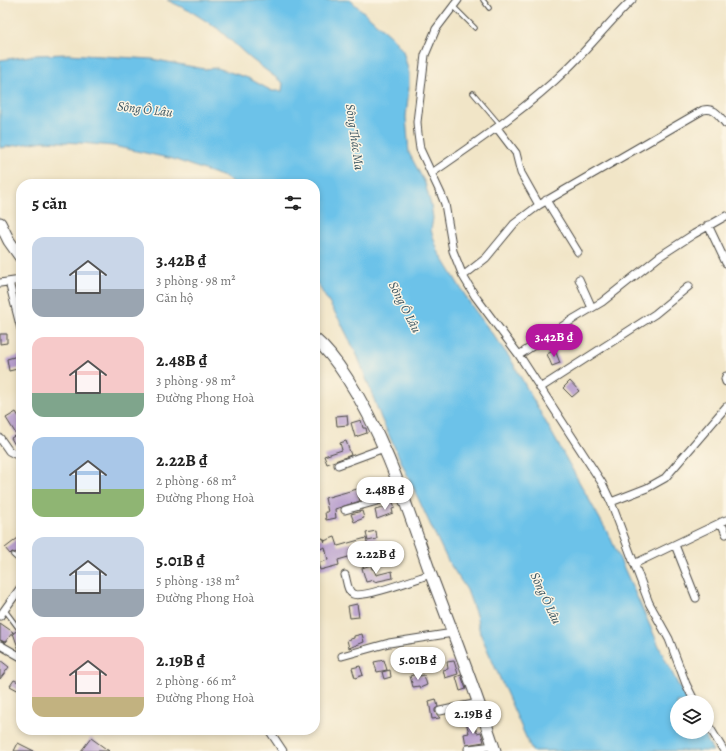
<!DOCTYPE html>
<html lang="vi">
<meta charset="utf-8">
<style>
body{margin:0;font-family:Alegreya,serif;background:#f2f2f2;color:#222;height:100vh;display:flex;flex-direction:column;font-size:15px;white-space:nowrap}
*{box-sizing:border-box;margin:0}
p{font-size:13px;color:#767676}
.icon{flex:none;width:22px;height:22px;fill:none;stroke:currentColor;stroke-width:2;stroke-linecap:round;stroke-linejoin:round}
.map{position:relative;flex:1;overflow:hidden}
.sheet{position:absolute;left:16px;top:179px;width:304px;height:556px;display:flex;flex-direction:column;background:#fff;border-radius:16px;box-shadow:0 2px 6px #0003}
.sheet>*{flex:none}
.controls{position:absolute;left:670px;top:695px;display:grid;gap:8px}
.controls a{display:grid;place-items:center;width:44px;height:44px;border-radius:50%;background:#fff;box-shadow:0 2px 6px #0003;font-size:20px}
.price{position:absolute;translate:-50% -34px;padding:0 9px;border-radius:14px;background:#fff;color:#222;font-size:13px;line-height:26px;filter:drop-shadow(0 1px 2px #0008)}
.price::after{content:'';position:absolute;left:50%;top:24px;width:12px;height:9px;margin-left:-6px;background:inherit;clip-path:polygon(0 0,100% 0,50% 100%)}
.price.on{background:#b5179e;color:#fff}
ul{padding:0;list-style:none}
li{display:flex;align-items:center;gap:12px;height:100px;padding:0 16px}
li span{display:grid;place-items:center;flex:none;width:112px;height:80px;border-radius:12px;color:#555}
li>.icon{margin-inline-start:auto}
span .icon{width:48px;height:48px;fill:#fffc;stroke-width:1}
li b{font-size:17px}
h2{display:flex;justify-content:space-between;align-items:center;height:48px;padding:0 16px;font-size:17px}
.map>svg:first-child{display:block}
.water{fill:#6cc2e9;stroke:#4c768a}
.building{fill:#b89fce}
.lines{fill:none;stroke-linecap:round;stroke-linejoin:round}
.service-casing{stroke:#494742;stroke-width:5.5}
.minor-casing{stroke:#494742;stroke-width:9}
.primary-casing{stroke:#494742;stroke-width:13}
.service{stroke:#fff;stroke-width:3.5}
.minor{stroke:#fff;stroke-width:7}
.primary{stroke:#fff;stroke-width:11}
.labels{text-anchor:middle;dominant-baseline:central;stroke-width:3;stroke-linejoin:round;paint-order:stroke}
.water-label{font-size:13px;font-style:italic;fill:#3e5864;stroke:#fcf5e5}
</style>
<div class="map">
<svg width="726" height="751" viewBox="0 0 726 751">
<rect width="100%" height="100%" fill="#fcf5e5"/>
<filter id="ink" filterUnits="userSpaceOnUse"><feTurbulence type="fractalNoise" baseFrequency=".025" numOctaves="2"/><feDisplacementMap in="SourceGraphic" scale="8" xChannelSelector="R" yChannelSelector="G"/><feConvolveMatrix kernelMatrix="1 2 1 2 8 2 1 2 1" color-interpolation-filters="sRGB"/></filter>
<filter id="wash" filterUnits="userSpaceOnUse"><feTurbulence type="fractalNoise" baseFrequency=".012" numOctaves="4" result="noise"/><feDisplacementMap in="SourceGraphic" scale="16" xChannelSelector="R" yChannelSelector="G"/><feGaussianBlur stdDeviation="0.9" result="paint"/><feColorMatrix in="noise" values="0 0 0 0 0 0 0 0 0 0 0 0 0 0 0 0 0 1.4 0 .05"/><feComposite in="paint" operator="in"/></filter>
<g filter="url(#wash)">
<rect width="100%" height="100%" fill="#f1e5c7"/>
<path class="water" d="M167,0H350L392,37L403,51L409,73V88L406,117L409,153L425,183L431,205L433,218L431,230L438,251L471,305L510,358L610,537L664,657L687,702H677V732H703L713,751H532L480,633L476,615L467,590L448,561L430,524L381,418L358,357L340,321L315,280V184H236L224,177L173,159L113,146L81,143L44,141L0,148V60L37,55L68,54L152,59L204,69L217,68L248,78L272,91H282L283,83L250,58L217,28L192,12Z"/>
<g id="blocks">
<path class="building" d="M0,334H7V343L0,344Z
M555,350L560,363L552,366L547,354Z
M21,355V368L9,371L7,359Z
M570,381L579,391L572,397L563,388Z
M16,412L21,420V431L16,434L6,418Z
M347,415L348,425L337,426L336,416Z
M361,420L363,428H366L367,433L355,437L351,423Z
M18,434L21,441L15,445L11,438Z
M346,441L351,455L327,464L324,456L342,450L340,443Z
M357,489L360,501L335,509L336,518L326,520L325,512H328L325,498Z
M393,502L395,508L392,509L393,513L377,519L375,510L386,507L385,504Z
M362,511L364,518L354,522L351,514Z
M376,531L377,539L368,541L366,533Z
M335,537L338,546L366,538L369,551L338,560L339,565L320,570L318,563L328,560L325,547L317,550L315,540L323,538L325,542L324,541Z
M18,538L21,541V548L15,553L12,552L10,554L5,548Z
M371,565L372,569H374L376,575L392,571L393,578L374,582V580L366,582L362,568Z
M357,604L359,617L350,618L348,606Z
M0,623L13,632L5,642L0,640Z
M17,631L21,632V651L19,650L13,633Z
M362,634L364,642L349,648L347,640L354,638V636Z
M0,660L9,667L0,679Z
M384,660L387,670L377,672L374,662Z
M454,661L458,674L445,678L443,670L448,669L447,662Z
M360,666L363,675L355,678L352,668Z
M390,670L391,677L384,679L382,672Z
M419,673L420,676L424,675L427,685L420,688L419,686L413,687L410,676Z
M461,675L466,689L460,691L456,677Z
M14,680L21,683V692L10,686Z
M436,699L438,707L435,709V712L440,718L432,719L429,701Z
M473,720L477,733L481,732L484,742L466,745L464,734L469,733L466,722Z
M91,738L109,751H81Z
M18,743L34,751H14Z"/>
</g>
</g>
<g filter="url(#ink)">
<use href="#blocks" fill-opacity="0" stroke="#494742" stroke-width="1"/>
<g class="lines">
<defs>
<path id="service" d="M483,0L489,8
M453,6L475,28
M473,93L500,125
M13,555L21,562
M4,609L19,629"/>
<path id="minor" d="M458,0L436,29L425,55L417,122L418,134L420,149L441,194L445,204L453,251L463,276L475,296L519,355L602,483L611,502L649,603L669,639L686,684L695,702
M497,128L516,153L521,173L539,205
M432,173C478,141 526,109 567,69C590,47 609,22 632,0
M546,200L578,252
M708,225L726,263
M463,276L486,258L514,224L539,205L703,110C715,107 719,116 726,124
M579,279L592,308
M9,282L21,329
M0,283L21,280
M519,355L575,318L602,302L660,256L694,234L726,216
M726,376L725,379L726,382
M540,388L655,314L689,286
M0,438L9,451L21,457
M338,465L384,448
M611,502L647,488L665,478L726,407
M345,510L402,494
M721,522L726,534
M675,545L696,598
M634,564L726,520
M345,575C347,581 347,591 353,594C363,599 418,578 431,574
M0,616L21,587
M0,645L21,657
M342,656L389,643L453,633
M440,711L478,703
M707,723L724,751
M269,730L283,751
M468,749L494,746"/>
<path id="primary" d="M0,223L9,241L21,258
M315,339C328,350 338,364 347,378C386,438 407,508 431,575C453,633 476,692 495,751"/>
</defs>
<use href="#service" class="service-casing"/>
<use href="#minor" class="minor-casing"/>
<use href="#primary" class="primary-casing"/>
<use href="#service" class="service"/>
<use href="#minor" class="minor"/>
<use href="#primary" class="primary"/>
</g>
</g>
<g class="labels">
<g class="water-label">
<text transform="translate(145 109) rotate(7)">Sông Ô Lâu</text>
<text transform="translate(355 137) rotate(82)">Sông Thác Ma</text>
<text transform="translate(405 307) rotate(63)">Sông Ô Lâu</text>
<text transform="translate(546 598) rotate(65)">Sông Ô Lâu</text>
</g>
</g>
</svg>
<div class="controls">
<a><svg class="icon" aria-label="layers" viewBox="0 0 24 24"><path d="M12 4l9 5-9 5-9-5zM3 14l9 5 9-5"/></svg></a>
</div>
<b class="price on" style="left:554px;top:358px">3.42B ₫</b>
<b class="price" style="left:385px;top:511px">2.48B ₫</b>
<b class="price" style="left:376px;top:575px">2.22B ₫</b>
<b class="price" style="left:418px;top:681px">5.01B ₫</b>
<b class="price" style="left:473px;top:735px">2.19B ₫</b>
<section class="sheet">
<h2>5 căn<svg class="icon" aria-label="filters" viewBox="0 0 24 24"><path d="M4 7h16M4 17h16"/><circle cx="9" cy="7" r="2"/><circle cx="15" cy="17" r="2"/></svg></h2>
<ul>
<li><span style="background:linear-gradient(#c9d6e8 65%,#9aa5b1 0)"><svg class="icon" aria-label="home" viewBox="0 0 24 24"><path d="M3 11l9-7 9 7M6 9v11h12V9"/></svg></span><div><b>3.42B ₫</b><p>3 phòng · 98 m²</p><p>Căn hộ</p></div></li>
<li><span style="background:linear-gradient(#f6c9c9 70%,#7fa58c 0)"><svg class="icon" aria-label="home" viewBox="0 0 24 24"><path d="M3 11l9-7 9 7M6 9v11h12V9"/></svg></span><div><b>2.48B ₫</b><p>3 phòng · 98 m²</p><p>Đường Phong Hoà</p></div></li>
<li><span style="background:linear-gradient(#a9c7e8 65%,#8fb573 0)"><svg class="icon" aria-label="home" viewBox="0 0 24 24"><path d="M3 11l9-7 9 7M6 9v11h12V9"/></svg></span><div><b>2.22B ₫</b><p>2 phòng · 68 m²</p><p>Đường Phong Hoà</p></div></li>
<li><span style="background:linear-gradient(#c9d6e8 65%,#9aa5b1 0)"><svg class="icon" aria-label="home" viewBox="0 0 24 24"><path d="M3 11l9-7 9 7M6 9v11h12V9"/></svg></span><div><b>5.01B ₫</b><p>5 phòng · 138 m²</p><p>Đường Phong Hoà</p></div></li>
<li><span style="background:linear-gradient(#f6c9c9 75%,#c2b280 0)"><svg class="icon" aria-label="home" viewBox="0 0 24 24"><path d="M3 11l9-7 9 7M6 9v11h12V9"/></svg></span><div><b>2.19B ₫</b><p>2 phòng · 66 m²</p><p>Đường Phong Hoà</p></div></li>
</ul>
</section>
</div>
